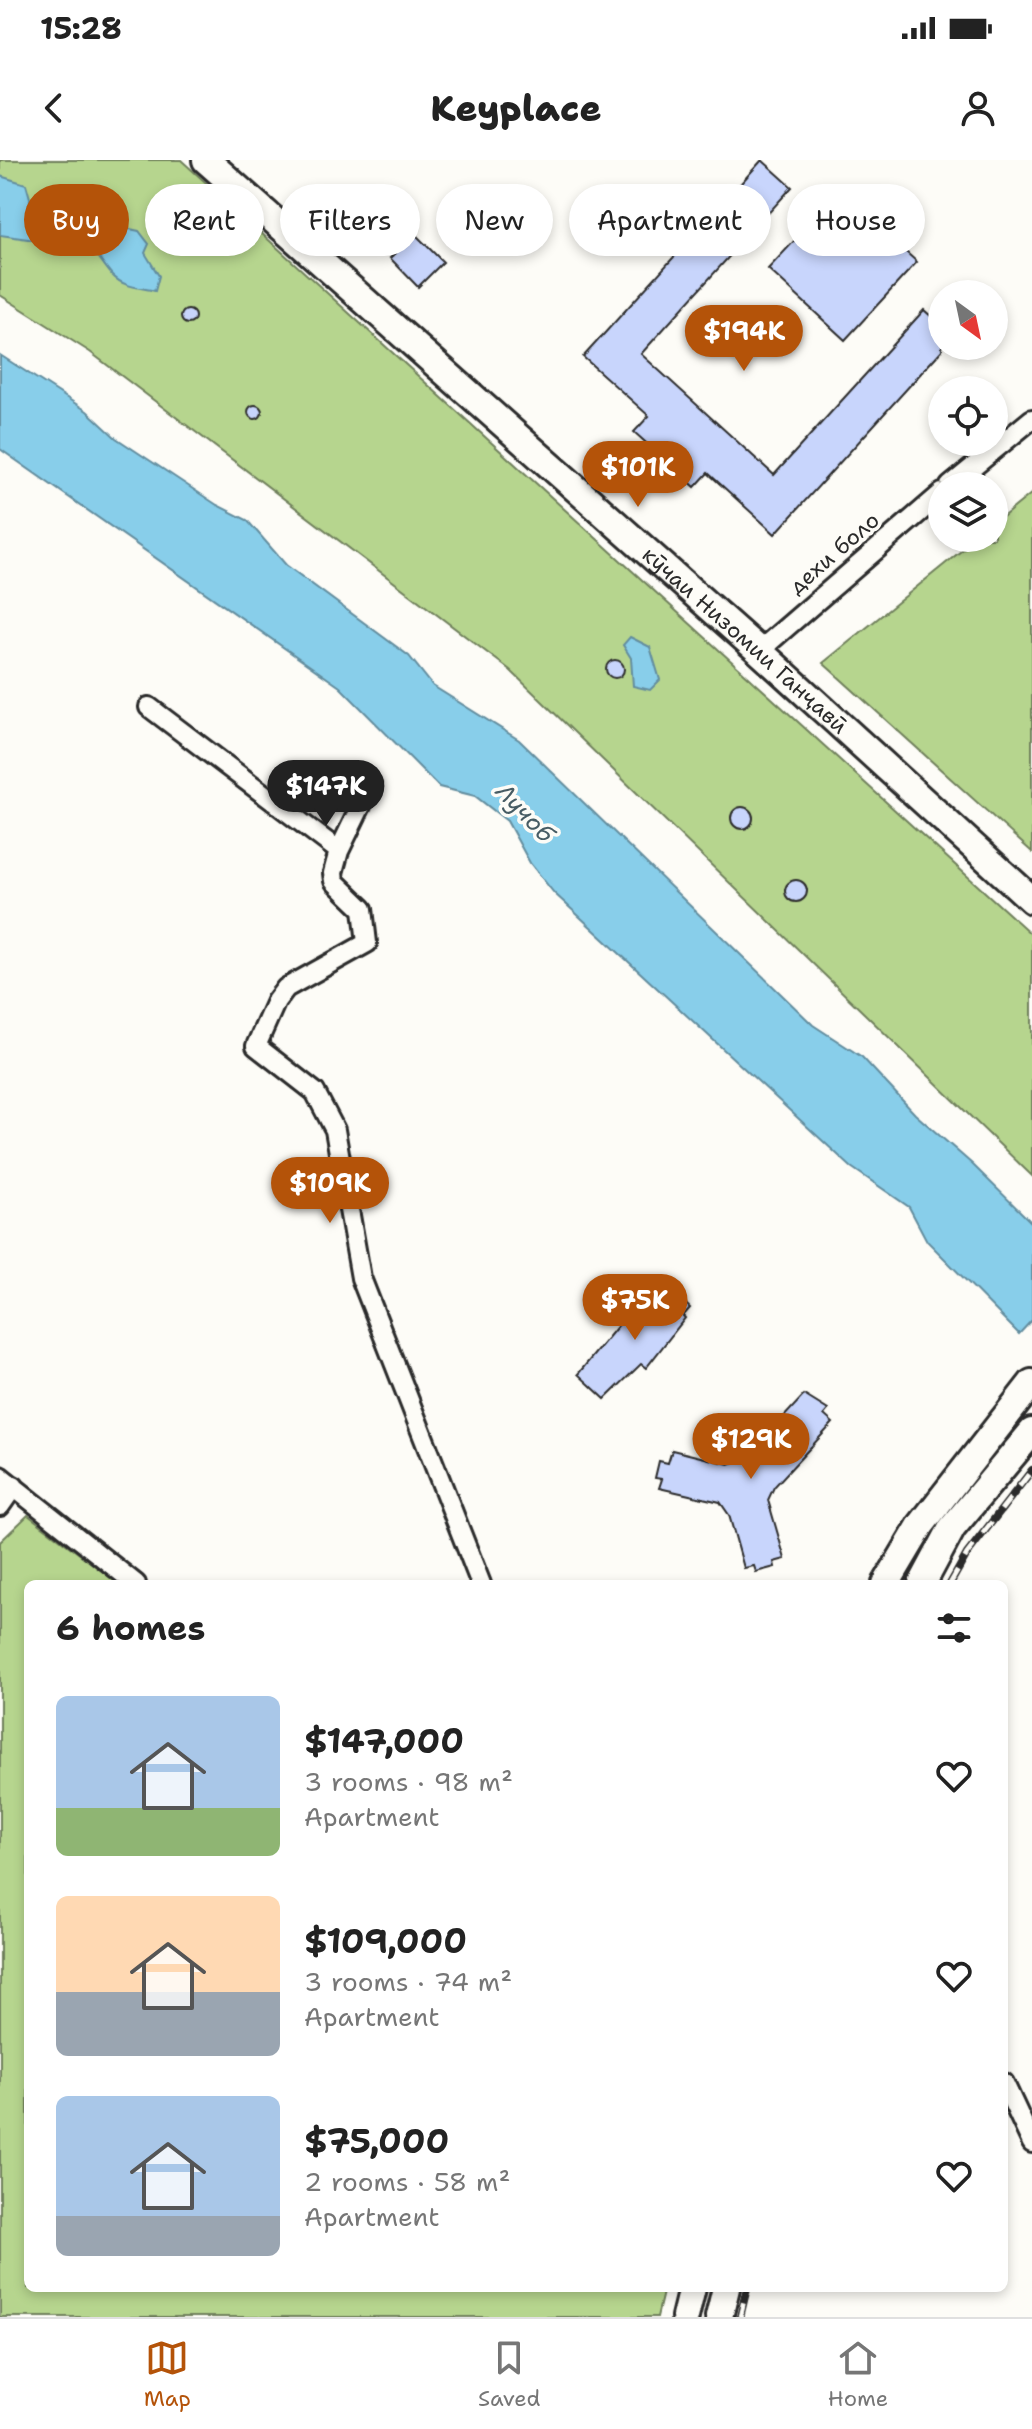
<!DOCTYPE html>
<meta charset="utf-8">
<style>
body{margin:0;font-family:"Shantell Sans",sans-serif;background:#f2f2f2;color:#222;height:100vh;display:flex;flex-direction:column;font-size:30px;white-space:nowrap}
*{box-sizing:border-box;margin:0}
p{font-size:26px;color:#767676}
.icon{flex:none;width:44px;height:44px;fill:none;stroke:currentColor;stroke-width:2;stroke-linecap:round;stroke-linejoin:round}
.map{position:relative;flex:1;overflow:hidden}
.panel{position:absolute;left:24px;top:1420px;width:984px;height:712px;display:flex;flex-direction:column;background:#fff;border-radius:12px;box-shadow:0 4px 12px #0003}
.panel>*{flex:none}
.top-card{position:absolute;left:24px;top:24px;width:984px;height:72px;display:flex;gap:16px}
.needle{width:52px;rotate:147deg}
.fabs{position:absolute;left:928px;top:120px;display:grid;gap:16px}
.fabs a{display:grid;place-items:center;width:80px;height:80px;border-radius:50%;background:#fff;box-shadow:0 4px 12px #0003;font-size:40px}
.price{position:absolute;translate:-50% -68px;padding:0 18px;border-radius:28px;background:#b45309;color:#fff;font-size:26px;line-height:52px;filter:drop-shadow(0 2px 4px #0008)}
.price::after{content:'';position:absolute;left:50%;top:48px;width:24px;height:18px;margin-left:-12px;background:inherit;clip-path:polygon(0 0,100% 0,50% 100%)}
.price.active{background:#222;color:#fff}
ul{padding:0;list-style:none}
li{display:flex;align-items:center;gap:24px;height:200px;padding:0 32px}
li span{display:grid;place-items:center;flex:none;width:224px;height:160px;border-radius:12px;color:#555}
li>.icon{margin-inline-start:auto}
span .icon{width:96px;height:96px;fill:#fffc;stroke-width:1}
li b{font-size:34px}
h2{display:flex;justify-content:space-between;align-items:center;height:96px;padding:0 32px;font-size:34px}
.pill{padding:0 28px;border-radius:36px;background:#fff;box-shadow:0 4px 12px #0003;font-size:28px;line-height:72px}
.pill.active{background:#b45309;color:#fff}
.status{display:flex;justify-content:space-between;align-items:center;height:56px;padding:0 40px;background:#fff;direction:ltr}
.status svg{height:22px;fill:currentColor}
header{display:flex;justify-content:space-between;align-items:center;height:104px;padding:0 32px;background:#fff;font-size:36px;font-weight:800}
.dock{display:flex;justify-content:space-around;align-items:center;height:112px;border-top:2px solid #e0e0e0;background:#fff;font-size:22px;color:#767676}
.dock a{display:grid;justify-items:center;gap:4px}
.dock .active{color:#b45309}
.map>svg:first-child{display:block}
.green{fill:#b6d58e;stroke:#70805c;stroke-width:2}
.water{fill:#88ceea;stroke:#638d9e;stroke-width:2}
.building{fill:#c8d5fc;stroke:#2b2b2b;stroke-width:2}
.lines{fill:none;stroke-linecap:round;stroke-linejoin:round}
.street-casing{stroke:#2b2b2b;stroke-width:24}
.secondary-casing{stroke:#2b2b2b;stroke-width:32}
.street{stroke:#fdfcf7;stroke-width:18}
.secondary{stroke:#fdfcf7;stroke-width:26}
.rail-casing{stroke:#2b2b2b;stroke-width:8}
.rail{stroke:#fdfcf7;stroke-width:5;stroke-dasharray:15;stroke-linecap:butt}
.labels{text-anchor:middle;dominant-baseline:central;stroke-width:7;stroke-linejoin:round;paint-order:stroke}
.street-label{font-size:22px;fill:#2b2b2b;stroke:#fdfcf7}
.water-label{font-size:24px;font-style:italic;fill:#475c64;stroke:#fdfcf7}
</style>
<div class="status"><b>15:28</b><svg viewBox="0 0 49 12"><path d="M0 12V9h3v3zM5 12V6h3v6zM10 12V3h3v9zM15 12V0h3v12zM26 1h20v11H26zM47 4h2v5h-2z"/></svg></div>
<header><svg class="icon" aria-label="back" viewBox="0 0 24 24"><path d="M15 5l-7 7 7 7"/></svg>Keyplace<svg class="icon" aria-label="person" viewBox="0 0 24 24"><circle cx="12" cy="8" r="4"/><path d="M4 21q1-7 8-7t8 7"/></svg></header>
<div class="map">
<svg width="1032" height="2157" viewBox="0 0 1032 2157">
<rect width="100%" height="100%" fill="#fdfcf7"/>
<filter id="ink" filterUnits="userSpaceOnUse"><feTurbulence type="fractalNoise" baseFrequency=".0125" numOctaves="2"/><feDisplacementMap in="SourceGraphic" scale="16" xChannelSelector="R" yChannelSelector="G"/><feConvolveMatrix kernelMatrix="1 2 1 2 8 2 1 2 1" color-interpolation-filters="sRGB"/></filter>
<g filter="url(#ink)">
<path class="green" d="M0,0H181L1032,775V1016L510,510L90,192L0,135Z
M1032,333V692L823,503L977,378H994V364Z
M28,1355L119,1424H28V2128H664L657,2157H0V1382Z"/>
<path class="water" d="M0,16L26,24L30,38L28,69L36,72L35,80L0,75Z
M116,66L139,71L149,84L145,93L159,116L155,131C140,127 124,128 112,115C98,99 96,87 75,80V70Z
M0,195L87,251L116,278L217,345L247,360L286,405L409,496L433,526L519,580L813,865L862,897L915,954L972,1004L1032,1063V1160L1019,1174L927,1081L909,1047L851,1007L554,733L530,703L507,661L475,636L439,627L340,527L0,289Z
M630,477L650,487L660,520L650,530L633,526L631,498L623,485Z"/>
<path class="building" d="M762,0L792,27L641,194L774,315L924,150L942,166V190L775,374L708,313L695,327L634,272L649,256L583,197Z
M840,32L917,102L845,180L768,109Z
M42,69H67V84H41Z
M415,74L443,102L418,127L390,98Z
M181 157a7 7 0 1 1 14 0a7 7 0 1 1-14 0Z
M248 252a7 7 0 1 1 14 0a7 7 0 1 1-14 0Z
M606 509a9 9 0 1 1 18 0a9 9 0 1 1-18 0Z
M731 658a11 11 0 1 1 22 0a11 11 0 1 1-22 0Z
M785 731a11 11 0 1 1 22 0a11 11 0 1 1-22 0Z
M666,1125L690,1148L683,1156L685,1158L646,1208L641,1204L605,1239L578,1214L625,1157L628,1160L655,1131L658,1134Z
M804,1235L828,1250L824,1255L833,1263L774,1327L768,1340L785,1399L774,1402L775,1407L756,1412L754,1406L744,1408L729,1355L720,1342L659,1328L662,1319L655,1318L659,1301L668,1303L672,1290L729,1304L745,1299Z"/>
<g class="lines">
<defs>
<path id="street" d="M950,326L1032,259
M759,491L942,333
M149,547L339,691
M371,625L339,691L333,713L334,721L363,749L367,783L286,828L276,841L256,886L315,932L335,970L361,1118L481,1424
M0,1316L136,1424
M0,1346L14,1326
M1004,1923L1032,1983"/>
<g id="secondary">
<path id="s1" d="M206,0L759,491L1032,740"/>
<path d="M886,1424L921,1365L1032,1223"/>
<path d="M922,1424L952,1368L1032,1272"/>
<path d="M685,2157L692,2128"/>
<path d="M719,2157L726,2128"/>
</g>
</defs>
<use href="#street" class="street-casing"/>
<use href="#secondary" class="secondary-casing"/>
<use href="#street" class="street"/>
<use href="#secondary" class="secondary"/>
<defs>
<path id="rail" d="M950,1424L967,1394L1032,1310
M740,2157L747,2128"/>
</defs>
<use href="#rail" class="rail-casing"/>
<use href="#rail" class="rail"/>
</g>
</g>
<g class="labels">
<g class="street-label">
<text transform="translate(834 393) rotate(-41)">дехи боло</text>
<text stroke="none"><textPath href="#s1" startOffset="722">кӯчаи Низомии Ганҷавӣ</textPath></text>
</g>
<g class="water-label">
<text transform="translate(525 653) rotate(46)">Лучоб</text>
</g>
</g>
</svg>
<div class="fabs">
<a><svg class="needle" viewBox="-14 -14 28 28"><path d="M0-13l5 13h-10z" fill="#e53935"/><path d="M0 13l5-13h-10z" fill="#767676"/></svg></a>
<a><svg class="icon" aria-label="locate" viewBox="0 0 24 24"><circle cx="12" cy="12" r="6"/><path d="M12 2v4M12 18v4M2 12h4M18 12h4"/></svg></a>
<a><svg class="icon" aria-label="layers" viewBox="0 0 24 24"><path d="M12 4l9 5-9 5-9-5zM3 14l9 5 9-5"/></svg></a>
</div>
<b class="price" style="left:744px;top:213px">$194K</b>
<b class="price" style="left:638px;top:349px">$101K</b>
<b class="price active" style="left:326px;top:668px">$147K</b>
<b class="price" style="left:330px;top:1065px">$109K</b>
<b class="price" style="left:635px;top:1182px">$75K</b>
<b class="price" style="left:751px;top:1321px">$129K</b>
<div class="top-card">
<a class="pill active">Buy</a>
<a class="pill">Rent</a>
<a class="pill">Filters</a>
<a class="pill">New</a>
<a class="pill">Apartment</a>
<a class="pill">House</a>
</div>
<section class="panel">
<h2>6 homes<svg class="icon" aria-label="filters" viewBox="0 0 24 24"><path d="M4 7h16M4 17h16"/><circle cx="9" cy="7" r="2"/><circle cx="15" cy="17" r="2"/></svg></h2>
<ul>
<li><span style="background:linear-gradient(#a9c7e8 70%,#8fb573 0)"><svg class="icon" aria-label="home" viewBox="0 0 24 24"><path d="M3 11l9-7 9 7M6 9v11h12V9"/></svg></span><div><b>$147,000</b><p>3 rooms · 98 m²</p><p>Apartment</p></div><svg class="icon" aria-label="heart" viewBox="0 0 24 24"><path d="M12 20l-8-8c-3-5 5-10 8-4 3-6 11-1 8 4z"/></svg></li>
<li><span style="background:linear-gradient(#ffd9b3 60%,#9aa5b1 0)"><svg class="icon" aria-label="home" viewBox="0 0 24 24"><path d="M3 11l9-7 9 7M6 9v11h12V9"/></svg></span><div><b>$109,000</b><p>3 rooms · 74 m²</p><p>Apartment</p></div><svg class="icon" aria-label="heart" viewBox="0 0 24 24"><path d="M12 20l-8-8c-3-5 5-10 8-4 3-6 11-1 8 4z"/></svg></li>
<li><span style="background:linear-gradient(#a9c7e8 75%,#9aa5b1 0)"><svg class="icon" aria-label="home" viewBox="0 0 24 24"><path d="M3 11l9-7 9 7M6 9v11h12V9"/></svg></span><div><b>$75,000</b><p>2 rooms · 58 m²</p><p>Apartment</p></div><svg class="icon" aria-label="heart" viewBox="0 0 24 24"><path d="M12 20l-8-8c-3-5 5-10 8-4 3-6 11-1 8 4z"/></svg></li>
</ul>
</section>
</div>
<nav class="dock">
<a class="active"><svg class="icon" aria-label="map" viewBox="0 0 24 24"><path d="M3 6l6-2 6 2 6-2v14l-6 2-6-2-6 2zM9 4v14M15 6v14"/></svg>Map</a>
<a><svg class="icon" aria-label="saved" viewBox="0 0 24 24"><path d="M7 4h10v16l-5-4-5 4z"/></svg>Saved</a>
<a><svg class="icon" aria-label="home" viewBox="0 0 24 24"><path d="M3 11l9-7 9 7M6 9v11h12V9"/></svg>Home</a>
</nav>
